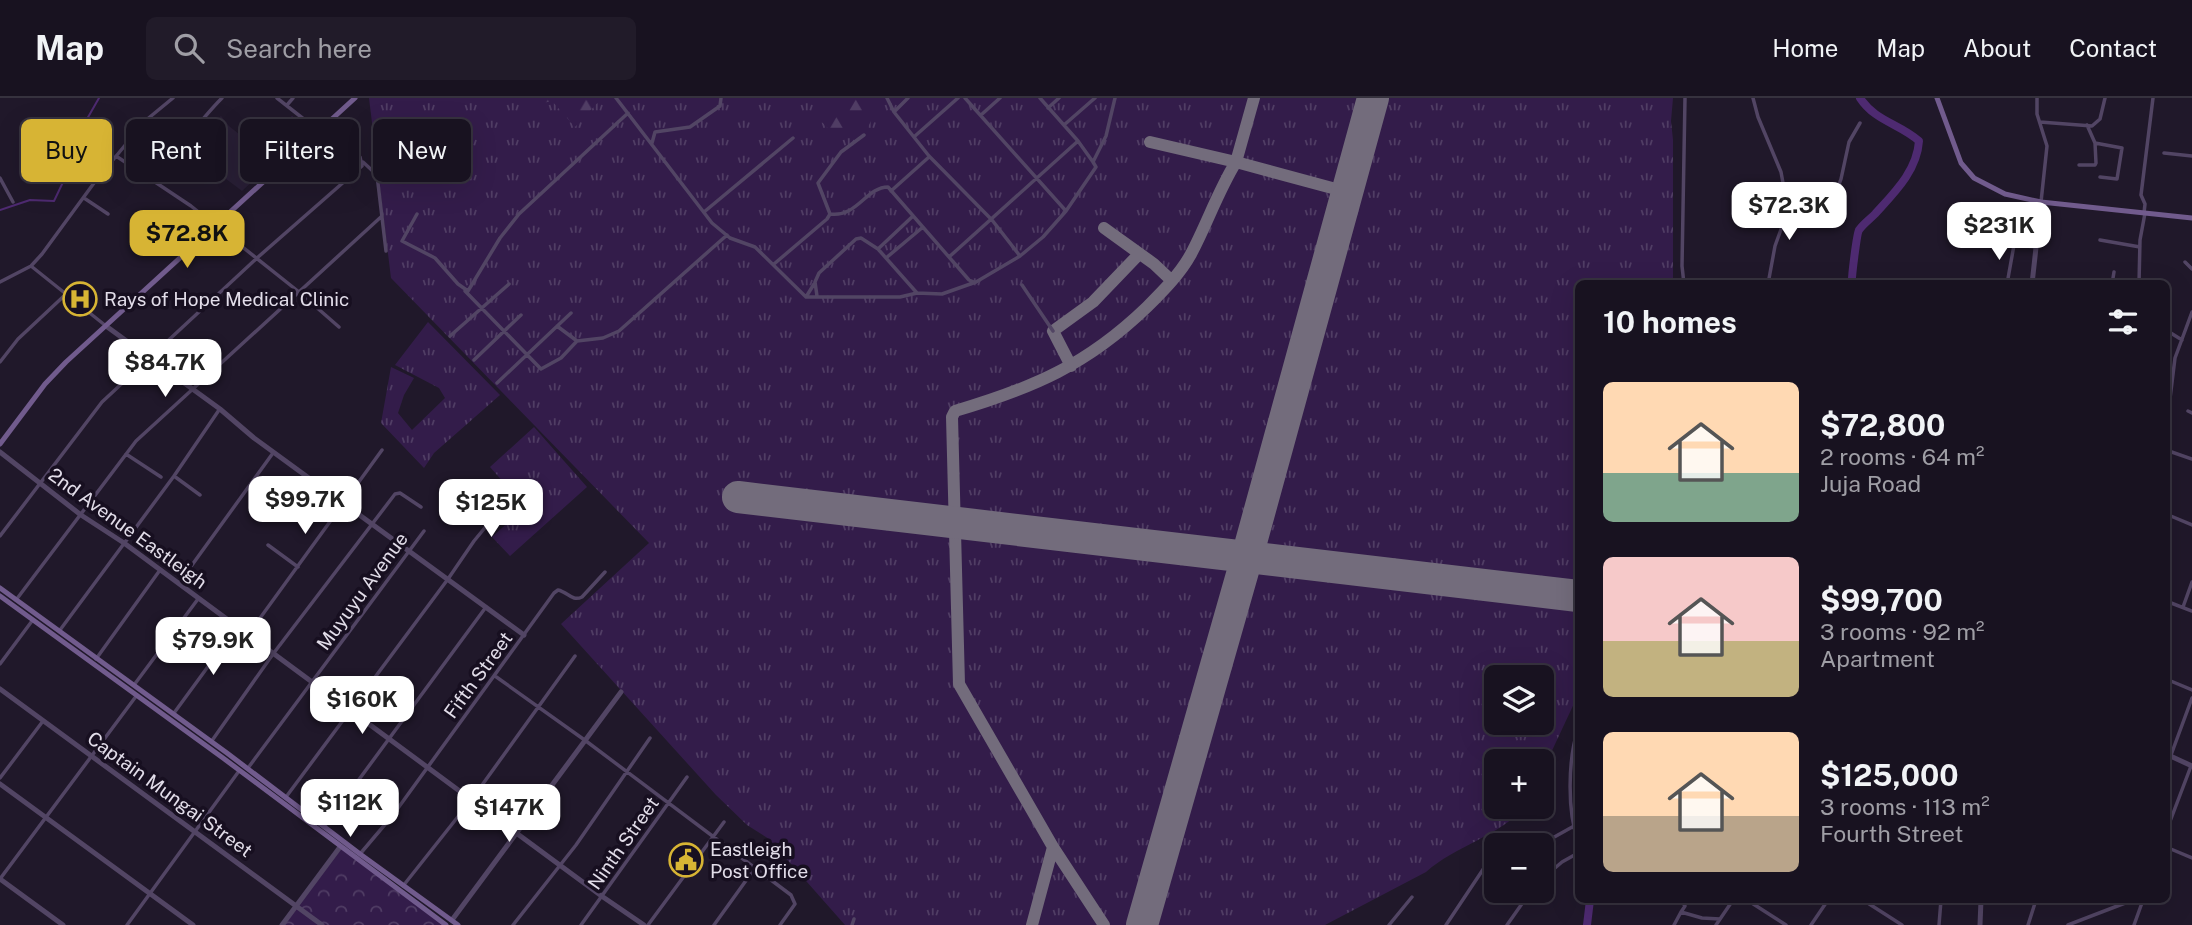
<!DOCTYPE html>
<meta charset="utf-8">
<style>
body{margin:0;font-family:"Public Sans",sans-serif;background:#211b29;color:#f1f3f6;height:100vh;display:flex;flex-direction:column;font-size:26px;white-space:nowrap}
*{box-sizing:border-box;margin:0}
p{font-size:23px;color:#9f9ea5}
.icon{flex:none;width:38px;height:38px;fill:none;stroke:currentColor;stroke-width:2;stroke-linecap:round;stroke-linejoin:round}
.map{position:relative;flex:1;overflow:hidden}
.sheet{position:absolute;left:1575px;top:182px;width:595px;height:623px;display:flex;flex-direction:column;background:#181220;border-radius:10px;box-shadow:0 7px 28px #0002,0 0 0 2px #36323e}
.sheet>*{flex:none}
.guide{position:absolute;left:21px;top:21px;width:665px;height:63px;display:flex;gap:14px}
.tools{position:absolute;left:1484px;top:567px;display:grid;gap:14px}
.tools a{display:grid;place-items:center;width:70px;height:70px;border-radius:10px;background:#181220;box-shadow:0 7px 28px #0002,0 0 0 2px #36323e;font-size:35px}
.price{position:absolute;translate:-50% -60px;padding:0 16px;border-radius:14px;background:#fff;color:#222;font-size:23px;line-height:46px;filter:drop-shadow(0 2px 4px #0008)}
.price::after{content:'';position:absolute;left:50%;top:42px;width:21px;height:16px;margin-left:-10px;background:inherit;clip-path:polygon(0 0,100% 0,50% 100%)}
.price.current{background:#d7b434;color:#111}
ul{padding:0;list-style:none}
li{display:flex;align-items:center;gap:21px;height:175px;padding:0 28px}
li span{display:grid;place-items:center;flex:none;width:196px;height:140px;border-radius:10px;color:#555}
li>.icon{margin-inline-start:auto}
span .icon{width:84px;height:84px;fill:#fffc;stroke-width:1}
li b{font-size:30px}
h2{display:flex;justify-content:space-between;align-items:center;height:84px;padding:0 28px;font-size:30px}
.pill{padding:0 24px;border-radius:10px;background:#181220;box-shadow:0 7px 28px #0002,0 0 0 2px #36323e;font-size:24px;line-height:63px}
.pill.current{background:#d7b434;color:#111}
header{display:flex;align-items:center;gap:42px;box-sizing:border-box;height:98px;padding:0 35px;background:#181220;border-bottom:2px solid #36323e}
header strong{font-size:33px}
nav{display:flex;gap:38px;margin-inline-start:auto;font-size:24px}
.search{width:490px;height:63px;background:#211b29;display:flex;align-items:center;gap:18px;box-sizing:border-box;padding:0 24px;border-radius:10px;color:#9f9ea5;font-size:26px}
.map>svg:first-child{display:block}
.built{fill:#291f36}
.grass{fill:url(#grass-tufts);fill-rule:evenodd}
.forest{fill:url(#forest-firs)}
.park{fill:url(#park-crowns)}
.pitch{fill:#331c4a}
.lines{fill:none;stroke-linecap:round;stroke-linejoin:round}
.stream{stroke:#4e2a71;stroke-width:2}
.river{stroke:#4e2a71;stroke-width:8}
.taxiway{stroke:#736c7c;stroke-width:12}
.runway{stroke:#736c7c;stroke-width:32}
.minor{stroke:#524564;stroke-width:3.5}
.tertiary{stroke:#524564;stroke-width:5}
.secondary{stroke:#715b8d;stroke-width:5}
.labels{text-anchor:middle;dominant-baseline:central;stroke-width:7;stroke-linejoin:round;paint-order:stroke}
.poi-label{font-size:19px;fill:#e2dde9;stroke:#170f20;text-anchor:start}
.street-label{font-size:19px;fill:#e2dde9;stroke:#170f20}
</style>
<header>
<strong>Map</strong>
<div class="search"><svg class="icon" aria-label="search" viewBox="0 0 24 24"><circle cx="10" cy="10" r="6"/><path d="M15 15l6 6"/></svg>Search here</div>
<nav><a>Home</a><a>Map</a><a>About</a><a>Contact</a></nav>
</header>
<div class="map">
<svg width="2192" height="827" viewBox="0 0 2192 827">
<defs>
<pattern id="grass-tufts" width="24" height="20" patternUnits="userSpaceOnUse" patternTransform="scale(1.75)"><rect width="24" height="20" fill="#331c4a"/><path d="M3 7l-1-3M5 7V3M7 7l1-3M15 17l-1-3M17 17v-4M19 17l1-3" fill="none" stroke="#503d64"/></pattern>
<pattern id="forest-firs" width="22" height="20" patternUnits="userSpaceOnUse" patternTransform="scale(1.75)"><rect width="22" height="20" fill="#331c4a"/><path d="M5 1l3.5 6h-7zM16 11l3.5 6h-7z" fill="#503d64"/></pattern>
<pattern id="park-crowns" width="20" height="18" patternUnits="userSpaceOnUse" patternTransform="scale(1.75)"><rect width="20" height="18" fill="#331c4a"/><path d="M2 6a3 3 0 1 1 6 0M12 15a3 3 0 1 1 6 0" fill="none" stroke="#503d64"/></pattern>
</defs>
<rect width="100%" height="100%" fill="#20182a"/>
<path class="built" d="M221,18L229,28L273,64L242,93L197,59L196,54L202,41L213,25Z"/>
<path class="grass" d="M369,0H1673L1671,23L1673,42V185L1578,186V597L1542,674V663H1496V709H1525C1499,738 1455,748 1426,774L1325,827H845L769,741L747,727L716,697L561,526L649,445L391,180ZM1496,579H1542V625H1496Z
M428,224L500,297L434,355L424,370L381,325L391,269L414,280L404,297L398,315L412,332L445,300L439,290L395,267Z
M534,329L587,389L510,458L492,439L525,409L490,369Z"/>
<path class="forest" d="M528,0H602L575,29L552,3L534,7Z
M838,0H893L879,7L867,31L851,32L836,39L821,23Z"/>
<path class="park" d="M340,749L446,827H282Z"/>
<path class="pitch" d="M292,18L306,31L284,53L271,40Z"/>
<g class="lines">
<path class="stream" d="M0,112L30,102L54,103L65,80L64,45L83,28L99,0"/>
<path class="river" d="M1852,186C1851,181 1857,135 1859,132C1863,126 1870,121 1875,116C1894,95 1917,73 1919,43C1900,26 1875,23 1860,0
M1587,827L1590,802"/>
<path class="taxiway" d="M1254,0L1236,64L1347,94
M1104,130L1154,166L1172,183
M1071,268L1053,233L1093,204L1139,156
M1032,827L1053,749
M1104,827L1053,749L959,586L952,319L955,313C1033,290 1087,267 1147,209C1163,193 1180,176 1191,156C1207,126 1218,93 1236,64L1150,44"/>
<path class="runway" d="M738,399L1578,498
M1142,827L1247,459L1373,0"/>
<path class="minor" d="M277,0L319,33
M616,0L712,125L730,140L755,149L806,199H900L917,195L942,196L976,184L1020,158L1043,139L1066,113L1096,69L1093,64L1106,38L1115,0
M887,0L894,14L908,0
M965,0L1066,113
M1040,0L1078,43L1093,64
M1753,0L1758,19L1781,74L1788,112L1775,148L1768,186
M2037,0V16L2047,48L2041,104
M287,7L293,0
M1048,10L1059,0
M894,14L929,58L992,122L1020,158
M981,17L1000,0
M2040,24L2092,28L2100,21L2105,0
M1064,27L1095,0
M915,38L958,0
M652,45L655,34L690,29L720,8L721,0
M2095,45L2122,50L2117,81L2100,79
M2164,55L2192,58
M116,58L191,108L299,194L339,229
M363,64L377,77L386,153
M2079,67H2095L2096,65L2095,45L2087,27
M0,80L13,104
M152,82C177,56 196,26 222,0
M891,93L929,59
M84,100L108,116
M704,114L793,40
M2144,115L2145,106L2141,97L2153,0
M417,116L402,143L435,160L458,186L468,193L500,140L519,116L628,15
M830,116C857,120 866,89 888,89L969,182L974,184
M1785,120C1798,122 1815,128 1826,121L1841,81L1849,44L1860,25
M2100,142L2140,149
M878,151L913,118
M949,159L1078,43
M886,160L923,129
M2185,164L2192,171
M774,166L827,121L830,116L818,85L841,54L864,37
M31,168L106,228
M2032,182L2063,186
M0,184L31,168L42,156L94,85L145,23L173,0
M1684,186L1682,168L1685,0
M2007,186L2014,147L2036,149
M2112,186L2114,174
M2139,186L2140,142L2145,115
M1022,187L1053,233
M465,193L541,271L561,260L577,243
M817,198L815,184L819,175L856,141L861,140L878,151L917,195
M806,199L814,186
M557,228L577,243L603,240L619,233L727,137
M2166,232L2182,242
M450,238L509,186
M474,262L521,217
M0,264L18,241L65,197
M497,285L571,215
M2188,313L2192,315
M2166,333L2175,260L2192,214
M2166,352L2192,361
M126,356L161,379
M174,378L200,397
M2166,416L2192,427
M0,438L102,304L257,160L362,68L360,59L324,29
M268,447L298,469
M179,485L273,355
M16,502L136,343L382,118
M2166,503L2192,513
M2183,509L2192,484
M60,532L174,378L219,312
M247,538L382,352
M96,561L160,472
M0,566L32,523
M495,578L586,643L791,797L795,806L780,827
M2166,581L2192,592
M134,587L198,501
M174,615L237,529
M1578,631C1568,661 1567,713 1578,743
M211,644L273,556L395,396L400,395L421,409
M2171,657L2192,600
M248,670L424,433
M0,680L43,623
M286,699L448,481L474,443L502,409
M324,729L486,509
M2166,734L2191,668
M1540,747L1574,728
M2166,749L2192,760
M360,756L393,717L554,495L558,492C568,494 572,504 582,499L605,474
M0,781L137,597
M1542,781L1562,764L1578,755
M403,788L472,701L575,558
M1681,802L1685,808L1681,814
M1747,802L1786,827
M1863,802L1902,827
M127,827L239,673
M513,827L576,747L650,640
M581,827L687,679
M648,827L724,724
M714,827L755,770
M852,827L854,821
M1389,827L1412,799
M1446,827L1484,770L1496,759
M1507,827L1531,793
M1674,827L1681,814L1702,820L1720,821
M1716,827L1733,802
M1811,827L1828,802
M1939,827L1941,802
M2028,827L2036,802
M2068,827L2133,802
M2134,827L2143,802"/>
<path class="tertiary" d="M2032,186L2041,104
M106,228L220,311L254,340L524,537
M0,354L81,417L124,445L603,799L644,827
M0,591L322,827
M2166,656L2192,668
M0,686L193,827
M0,781L63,827
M452,822L621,594
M282,827L340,749
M1980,827L1981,802"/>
<path class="secondary" d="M1937,0L1961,65L1974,80L2005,96L2041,104L2192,120
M0,346L45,286L66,264L355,0
M0,490L227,655L360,756L458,827
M0,498L223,660L446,827"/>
</g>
<defs>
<symbol id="hospital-ring" viewBox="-11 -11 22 22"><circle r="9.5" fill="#170f20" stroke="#d7b434" stroke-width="1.5"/><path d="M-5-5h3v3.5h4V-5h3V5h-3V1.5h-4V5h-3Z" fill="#d7b434"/></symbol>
<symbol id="civic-ring" viewBox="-11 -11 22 22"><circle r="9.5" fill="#170f20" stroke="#d7b434" stroke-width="1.5"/><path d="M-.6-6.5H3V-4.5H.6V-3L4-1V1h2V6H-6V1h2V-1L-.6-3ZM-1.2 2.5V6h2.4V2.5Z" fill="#d7b434"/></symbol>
</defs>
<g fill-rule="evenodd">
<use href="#hospital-ring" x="61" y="182" width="38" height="38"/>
<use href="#civic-ring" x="667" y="743" width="38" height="38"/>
</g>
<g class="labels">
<g class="poi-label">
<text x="104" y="201">Rays of Hope Medical Clinic</text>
<text x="710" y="751">Eastleigh<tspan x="710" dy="22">Post Office</tspan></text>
</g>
<g class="street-label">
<text transform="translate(128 430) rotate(36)">2nd Avenue Eastleigh</text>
<text transform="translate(362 493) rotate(-54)">Muyuyu Avenue</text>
<text transform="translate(478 577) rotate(-54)">Fifth Street</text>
<text transform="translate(170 696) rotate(36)">Captain Mungai Street</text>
<text transform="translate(623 745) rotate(-55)">Ninth Street</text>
</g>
</g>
</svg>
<div class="tools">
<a><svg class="icon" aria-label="layers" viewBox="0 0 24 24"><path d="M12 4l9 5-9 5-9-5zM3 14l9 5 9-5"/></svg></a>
<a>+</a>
<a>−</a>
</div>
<b class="price" style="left:1789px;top:144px">$72.3K</b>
<b class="price" style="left:1999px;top:164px">$231K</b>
<b class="price current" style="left:187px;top:172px">$72.8K</b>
<b class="price" style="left:165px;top:301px">$84.7K</b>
<b class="price" style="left:305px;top:438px">$99.7K</b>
<b class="price" style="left:491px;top:441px">$125K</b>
<b class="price" style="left:213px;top:579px">$79.9K</b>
<b class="price" style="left:362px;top:638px">$160K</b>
<b class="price" style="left:350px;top:741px">$112K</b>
<b class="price" style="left:509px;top:746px">$147K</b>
<div class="guide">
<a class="pill current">Buy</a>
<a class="pill">Rent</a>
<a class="pill">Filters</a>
<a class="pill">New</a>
</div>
<section class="sheet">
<h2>10 homes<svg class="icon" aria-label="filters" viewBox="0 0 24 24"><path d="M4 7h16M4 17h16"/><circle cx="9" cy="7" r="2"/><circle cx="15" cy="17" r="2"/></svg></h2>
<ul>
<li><span style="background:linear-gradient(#ffd9b3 65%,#7fa58c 0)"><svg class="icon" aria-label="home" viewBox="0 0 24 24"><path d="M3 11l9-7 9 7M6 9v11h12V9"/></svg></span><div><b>$72,800</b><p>2 rooms · 64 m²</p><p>Juja Road</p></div></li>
<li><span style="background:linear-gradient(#f6c9c9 60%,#c2b280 0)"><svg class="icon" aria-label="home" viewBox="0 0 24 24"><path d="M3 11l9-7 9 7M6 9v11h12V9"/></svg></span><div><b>$99,700</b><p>3 rooms · 92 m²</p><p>Apartment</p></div></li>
<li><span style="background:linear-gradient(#ffd9b3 60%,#b9a48a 0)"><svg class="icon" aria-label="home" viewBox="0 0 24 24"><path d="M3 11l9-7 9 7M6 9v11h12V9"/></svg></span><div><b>$125,000</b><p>3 rooms · 113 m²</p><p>Fourth Street</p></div></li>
</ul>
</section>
</div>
